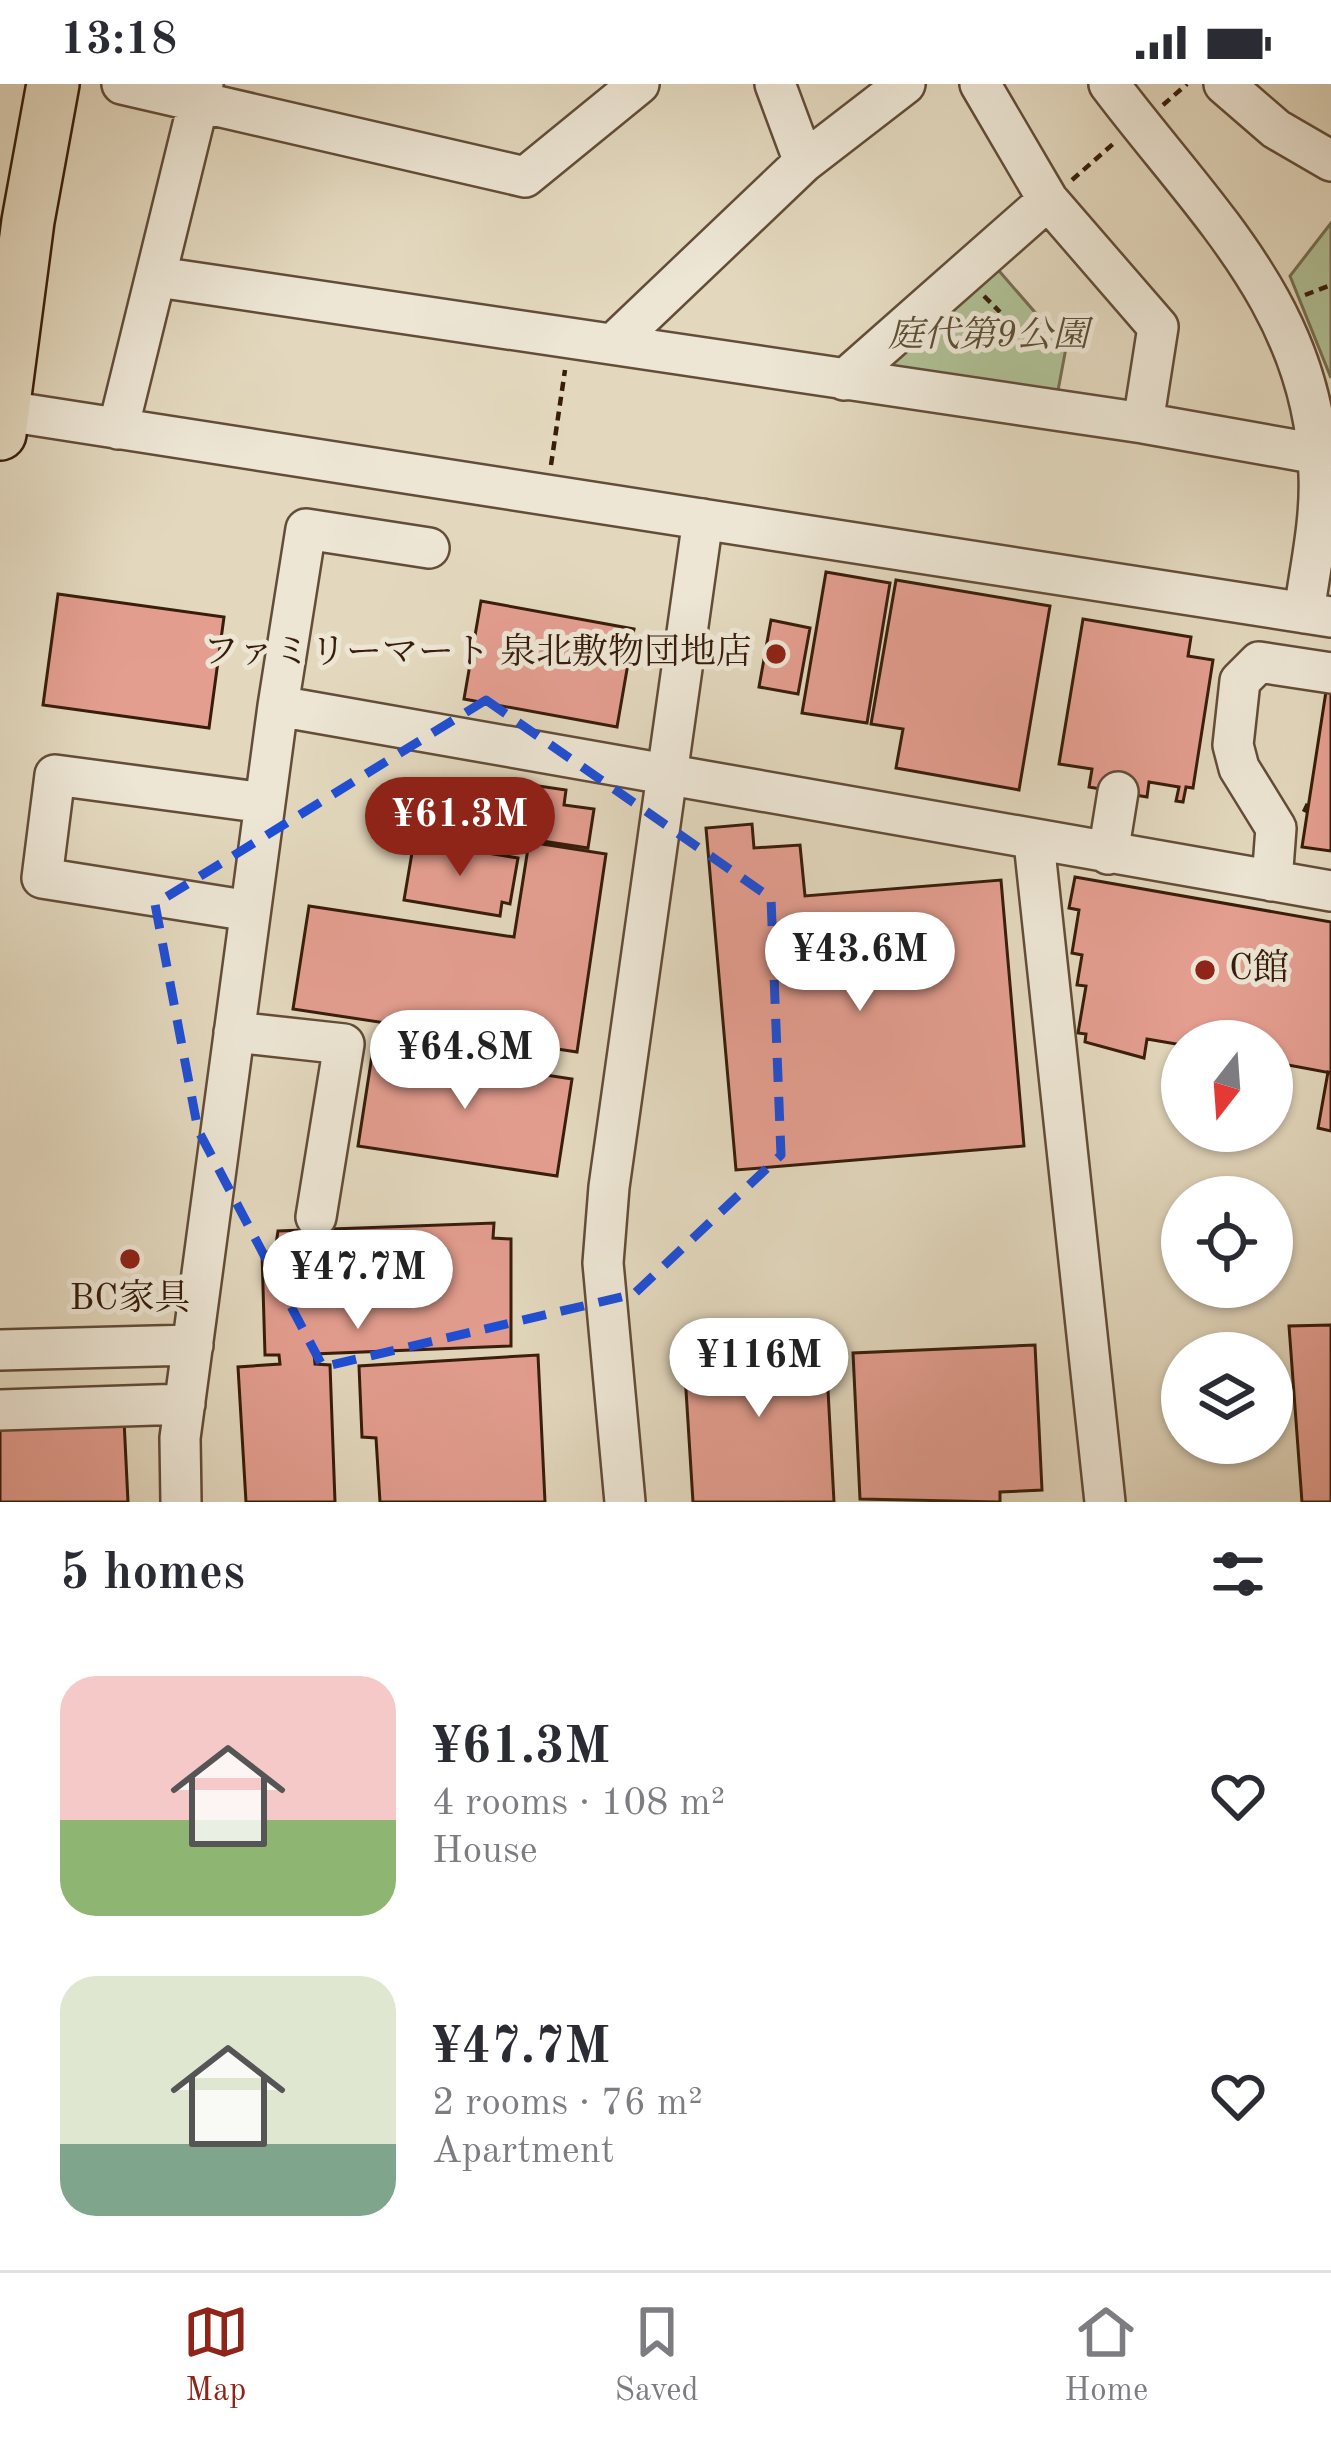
<!DOCTYPE html>
<meta charset="utf-8">
<style>
body{margin:0;font-family:"Old Standard TT","Noto Serif JP",serif;background:#f7f7f7;color:#2b2b33;height:100vh;display:flex;flex-direction:column;font-size:45px;white-space:nowrap}
*{box-sizing:border-box;margin:0}
p{font-size:39px;color:#7c7c81}
.icon{flex:none;width:66px;height:66px;fill:none;stroke:currentColor;stroke-width:2;stroke-linecap:round;stroke-linejoin:round}
.map{position:relative;height:1418px;overflow:hidden}
.drawer{display:flex;flex-direction:column;background:#fff;flex:1}
.drawer>*{flex:none}
.needle{width:78px;rotate:197deg}
.fabs{position:absolute;left:1161px;top:936px;display:grid;gap:24px}
.fabs a{display:grid;place-items:center;width:132px;height:132px;border-radius:50%;background:#fff;box-shadow:0 3px 9px #0004;font-size:60px}
.price{position:absolute;translate:-50% -102px;padding:0 27px;border-radius:42px;background:#fff;color:#222;font-size:39px;line-height:78px;filter:drop-shadow(0 3px 6px #0008)}
.price::after{content:'';position:absolute;left:50%;top:72px;width:36px;height:27px;margin-left:-18px;background:inherit;clip-path:polygon(0 0,100% 0,50% 100%)}
.price.selected{background:#8f2418;color:#fff}
ul{padding:0;list-style:none}
li{display:flex;align-items:center;gap:36px;height:300px;padding:0 60px}
li span{display:grid;place-items:center;flex:none;width:336px;height:240px;border-radius:36px;color:#555}
li>.icon{margin-inline-start:auto}
span .icon{width:144px;height:144px;fill:#fffc;stroke-width:1}
li b{font-size:51px}
h2{display:flex;justify-content:space-between;align-items:center;height:144px;padding:0 60px;font-size:51px}
.status{display:flex;justify-content:space-between;align-items:center;height:84px;padding:0 60px;background:#fff;direction:ltr}
.status svg{height:33px;fill:currentColor}
.menu{display:flex;justify-content:space-around;align-items:center;height:168px;border-top:3px solid #e1e1e2;background:#fff;font-size:33px;color:#7c7c81}
.menu a{display:grid;justify-items:center;gap:6px}
.menu .selected{color:#8f2418}
.map>svg:first-child{display:block}
.green{fill:#afc095;stroke:#746e50;stroke-width:3}
.building{fill:#e49e90;stroke:#381d0b;stroke-width:3}
.lines{fill:none;stroke-linecap:round;stroke-linejoin:round}
.minor-casing{stroke:#634c38;stroke-width:44}
.major-casing{stroke:#381d0b;stroke-width:56}
.path{stroke:#381d0b;stroke-width:4.5;stroke-dasharray:9 6;stroke-linecap:butt}
.minor{stroke:#ede6d5;stroke-width:39}
.major{stroke:#e3d8be;stroke-width:51}
.marked{fill:none;stroke:#1d4ed8;stroke-width:9;stroke-dasharray:24 15;stroke-linejoin:round}
.poi-dot{fill:#8f2418;stroke:#ede6d5;stroke-width:4.5}
.labels{text-anchor:middle;dominant-baseline:central;stroke-width:10;stroke-linejoin:round;paint-order:stroke}
.park-label{font-size:36px;font-style:italic;fill:#5c4e34;stroke:#ede6d5}
.poi-label{font-size:36px;fill:#381d0b;stroke:#ede6d5;text-anchor:end}
</style>
<div class="status"><b>13:18</b><svg viewBox="0 0 49 12"><path d="M0 12V9h3v3zM5 12V6h3v6zM10 12V3h3v9zM15 12V0h3v12zM26 1h20v11H26zM47 4h2v5h-2z"/></svg></div>
<div class="map">
<svg width="1331" height="1418" viewBox="0 0 1331 1418">
<rect width="100%" height="100%" fill="#e3d8be"/>
<filter id="stains"><feTurbulence type="fractalNoise" baseFrequency=".00167" numOctaves="4"/><feColorMatrix values="0 0 0 0 .2 0 0 0 0 .09 0 0 0 0 .02 0 0 0 .5 -.17"/></filter>
<radialGradient id="worn" r=".72"><stop offset=".6" stop-color="#630" stop-opacity="0"/><stop offset="1" stop-color="#630" stop-opacity=".3"/></radialGradient>
<path class="green" d="M1331,139V294L1290,192Z
M994,181L1066,264L1056,317L890,290L884,278Z"/>
<path class="building" d="M826,488L890,499L867,639L802,629Z
M896,496L1050,522L1019,706L896,684L903,645L871,640Z
M58,510L224,533L209,644L43,621Z
M481,517L634,545L617,643L464,615Z
M1083,535L1191,553L1188,572L1213,576L1193,704L1186,703L1183,718L1176,717L1179,703L1149,698L1147,713L1089,703L1092,685L1059,680Z
M771,536L810,544L798,610L759,603Z
M1331,575V767L1302,763Z
M497,696L566,706L564,721L594,725L588,764L489,749Z
M752,740L754,764L800,761L805,812L1001,796L1024,1062L736,1086L706,744Z
M414,757L518,774L510,820L502,818L500,832L404,816Z
M529,758L606,770L577,968L293,925L309,822L514,853Z
M1075,793L1331,838V989L1272,978V957H1182V961L1147,955L1144,974L1085,958L1086,950L1078,949L1086,902L1077,901L1082,871L1072,869L1079,826L1069,824Z
M373,965L572,995L557,1092L358,1062Z
M1328,988L1331,989V1047L1318,1044Z
M494,1139L493,1154L511,1155V1262L314,1270L315,1280L330,1281L335,1418H246L238,1283L280,1280L279,1271H265L262,1169L275,1167L278,1147Z
M1331,1241V1418H1302L1289,1242Z
M825,1250L834,1418H693L683,1258Z
M1035,1261L1042,1406L1000,1408V1418L860,1415L853,1269Z
M538,1271L545,1418H380L376,1354L362,1353L359,1282Z
M124,1336L128,1418H0V1342Z"/>
<g class="lines">
<defs>
<path id="minor" d="M122,0L525,93L639,0
M775,0L804,78
M980,0L1048,116L1158,243L1143,339
M1109,0C1203,125 1315,224 1319,391C1321,437 1310,484 1304,529
M1224,0L1276,45L1331,77
M158,193L1143,339L1318,370
M613,260L804,78L905,0
M844,296L1048,116
M0,326L1331,533
M118,345L203,0
M278,622L306,445L429,464
M1034,758L1105,1418
M1108,770L1118,708
M1272,797L1276,744L1239,684L1233,661L1240,597L1259,578L1331,589
M250,827L42,794L55,691L265,719
M234,948L344,960L316,1133
M0,1266L193,1261
M0,1326L185,1320
M181,1418L180,1354L278,622L1331,807
M625,1418L603,1179L609,1103L703,435"/>
<path id="major" d="M0,350L28,137L53,0"/>
</defs>
<use href="#minor" class="minor-casing"/>
<use href="#major" class="major-casing"/>
<path class="path" d="M1163,21L1187,0
M1072,96L1113,60
M1305,211L1331,201
M984,212L1000,228
M551,381L565,286
M1304,728L1310,715"/>
<use href="#minor" class="minor"/>
<use href="#major" class="major"/>
</g>
<path class="marked" d="M486,616L771,814L781,1071L634,1210L323,1283L198,1046L155,820Z"/>
<g class="poi-dot">
<circle cx="776" cy="570" r="12"/>
<circle cx="1205" cy="886" r="12"/>
<circle cx="130" cy="1175" r="12"/>
</g>
<g class="labels">
<g class="park-label">
<text x="988" y="253">庭代第9公園</text>
</g>
<g class="poi-label">
<text x="752" y="570">ファミリーマート 泉北敷物団地店</text>
<text x="1229" y="886" text-anchor="start">C館</text>
<text x="130" y="1216" text-anchor="middle">BC家具</text>
</g>
</g>
<rect width="100%" height="100%" filter="url(#stains)"/>
<rect width="100%" height="100%" fill="url(#worn)"/>
</svg>
<div class="fabs">
<a><svg class="needle" viewBox="-14 -14 28 28"><path d="M0-13l5 13h-10z" fill="#e53935"/><path d="M0 13l5-13h-10z" fill="#7c7c81"/></svg></a>
<a><svg class="icon" aria-label="locate" viewBox="0 0 24 24"><circle cx="12" cy="12" r="6"/><path d="M12 2v4M12 18v4M2 12h4M18 12h4"/></svg></a>
<a><svg class="icon" aria-label="layers" viewBox="0 0 24 24"><path d="M12 4l9 5-9 5-9-5zM3 14l9 5 9-5"/></svg></a>
</div>
<b class="price selected" style="left:460px;top:795px">¥61.3M</b>
<b class="price" style="left:860px;top:930px">¥43.6M</b>
<b class="price" style="left:465px;top:1028px">¥64.8M</b>
<b class="price" style="left:358px;top:1248px">¥47.7M</b>
<b class="price" style="left:759px;top:1336px">¥116M</b>
</div>
<section class="drawer">
<h2>5 homes<svg class="icon" aria-label="filters" viewBox="0 0 24 24"><path d="M4 7h16M4 17h16"/><circle cx="9" cy="7" r="2"/><circle cx="15" cy="17" r="2"/></svg></h2>
<ul>
<li><span style="background:linear-gradient(#f6c9c9 60%,#8fb573 0)"><svg class="icon" aria-label="home" viewBox="0 0 24 24"><path d="M3 11l9-7 9 7M6 9v11h12V9"/></svg></span><div><b>¥61.3M</b><p>4 rooms · 108 m²</p><p>House</p></div><svg class="icon" aria-label="heart" viewBox="0 0 24 24"><path d="M12 20l-8-8c-3-5 5-10 8-4 3-6 11-1 8 4z"/></svg></li>
<li><span style="background:linear-gradient(#dfe7d0 70%,#7fa58c 0)"><svg class="icon" aria-label="home" viewBox="0 0 24 24"><path d="M3 11l9-7 9 7M6 9v11h12V9"/></svg></span><div><b>¥47.7M</b><p>2 rooms · 76 m²</p><p>Apartment</p></div><svg class="icon" aria-label="heart" viewBox="0 0 24 24"><path d="M12 20l-8-8c-3-5 5-10 8-4 3-6 11-1 8 4z"/></svg></li>
</ul>
</section>
<nav class="menu">
<a class="selected"><svg class="icon" aria-label="map" viewBox="0 0 24 24"><path d="M3 6l6-2 6 2 6-2v14l-6 2-6-2-6 2zM9 4v14M15 6v14"/></svg>Map</a>
<a><svg class="icon" aria-label="saved" viewBox="0 0 24 24"><path d="M7 4h10v16l-5-4-5 4z"/></svg>Saved</a>
<a><svg class="icon" aria-label="home" viewBox="0 0 24 24"><path d="M3 11l9-7 9 7M6 9v11h12V9"/></svg>Home</a>
</nav>
